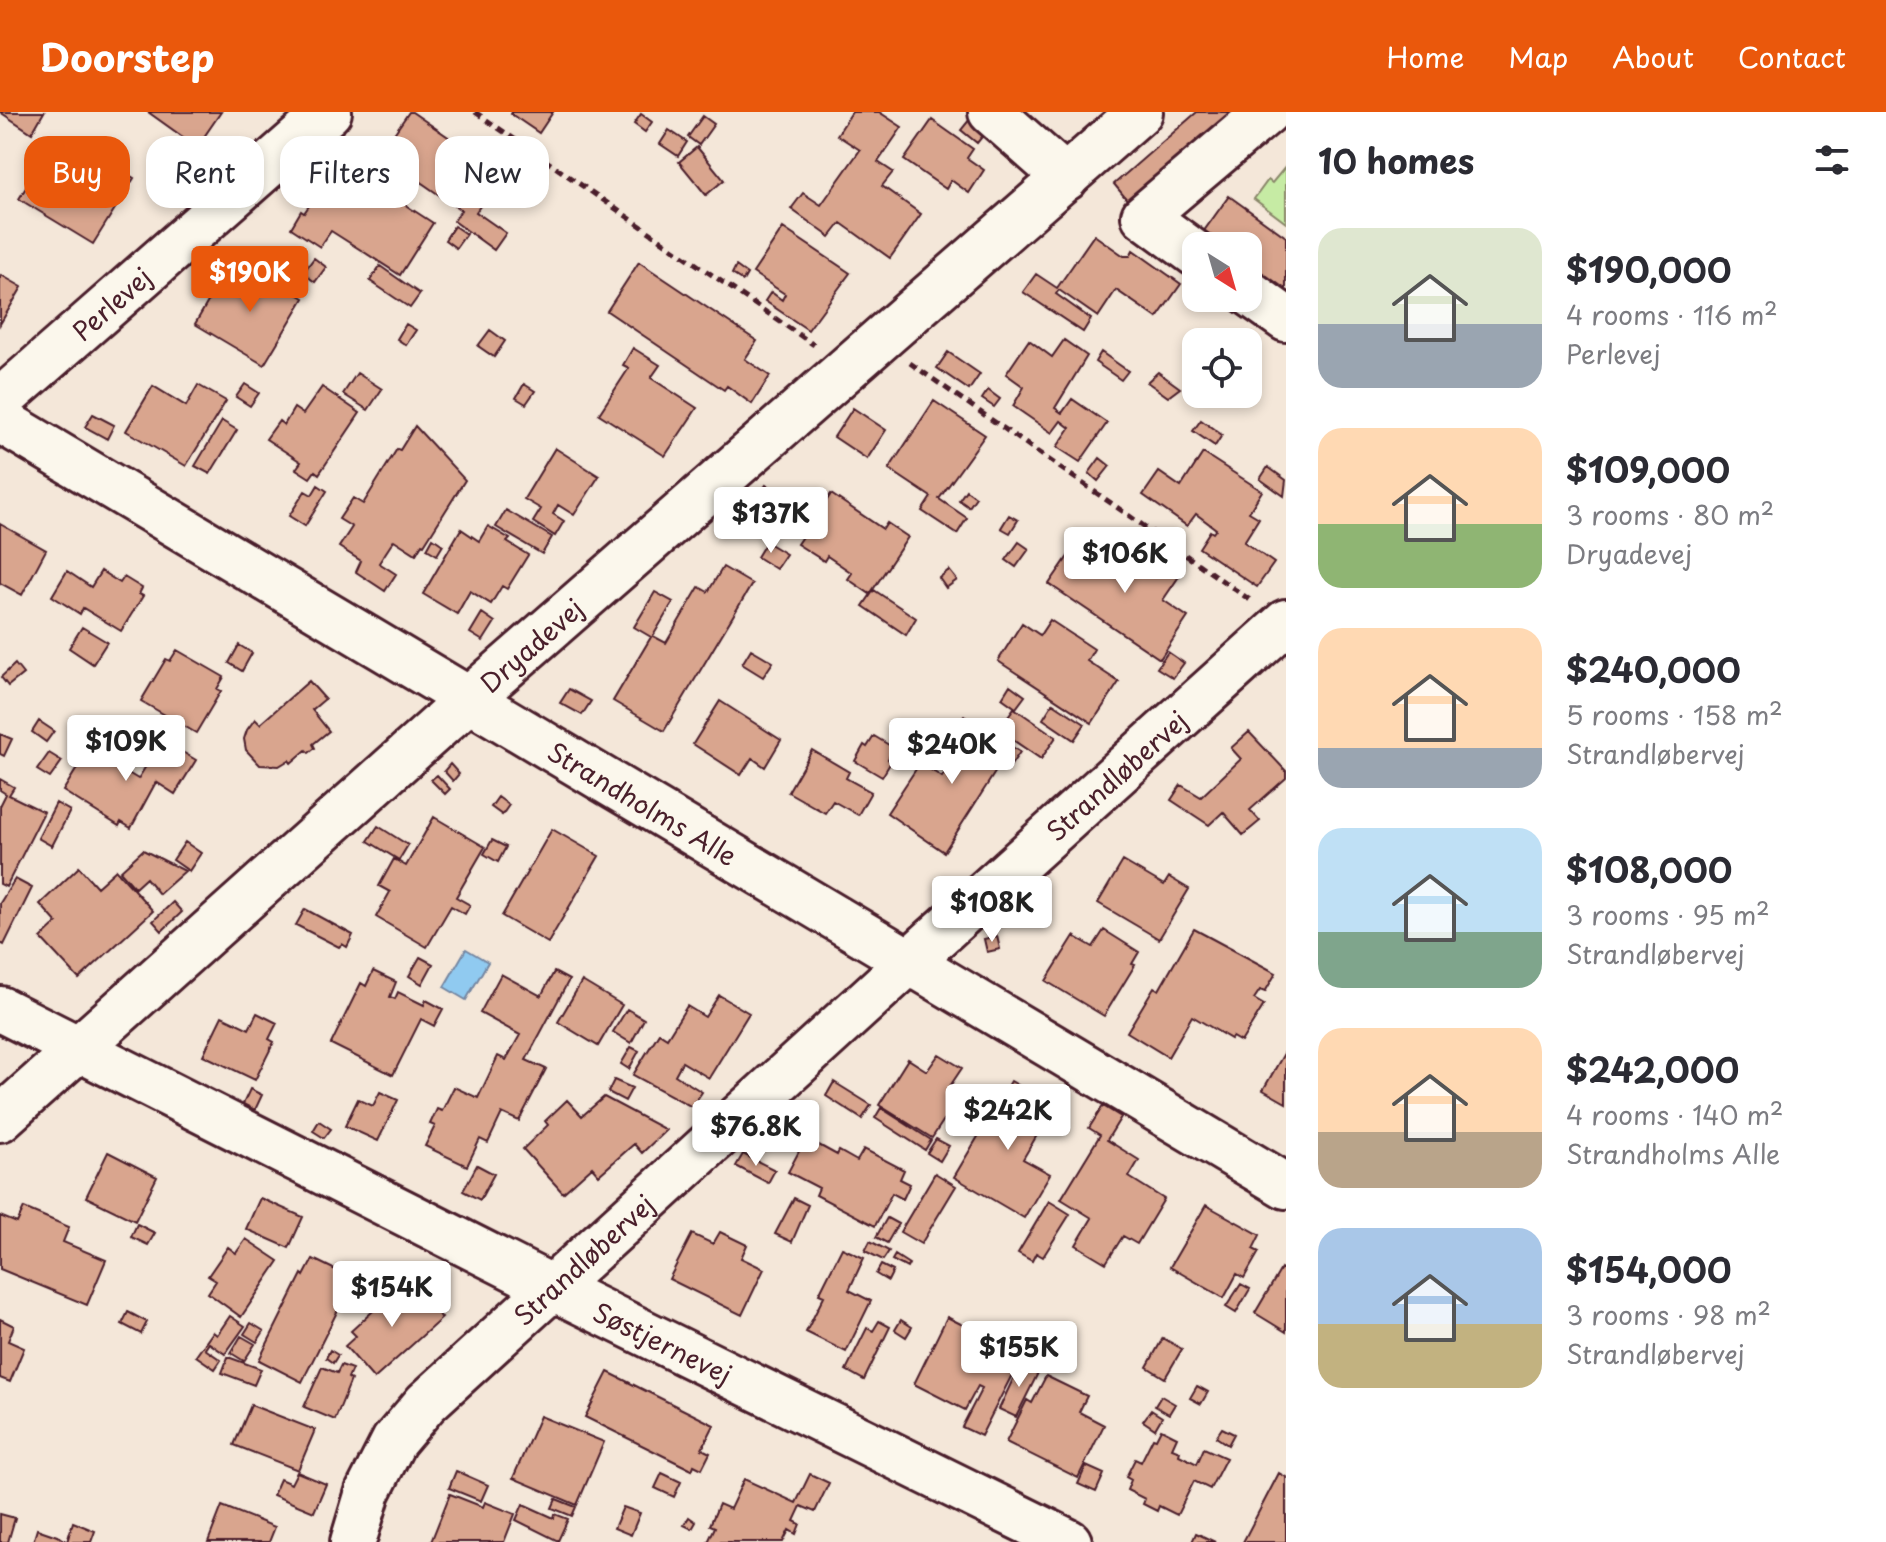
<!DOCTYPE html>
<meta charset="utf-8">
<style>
body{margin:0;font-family:"Playpen Sans",sans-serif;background:#f7f7f7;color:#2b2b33;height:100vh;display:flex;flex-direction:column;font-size:30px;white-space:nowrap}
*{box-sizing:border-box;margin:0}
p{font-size:26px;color:#7c7c81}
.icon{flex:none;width:44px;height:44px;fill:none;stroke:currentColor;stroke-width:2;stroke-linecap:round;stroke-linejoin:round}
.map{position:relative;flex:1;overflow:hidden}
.drawer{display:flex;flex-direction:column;background:#fff;width:600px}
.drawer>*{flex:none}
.banner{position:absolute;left:24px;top:24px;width:760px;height:72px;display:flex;gap:16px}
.needle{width:52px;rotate:143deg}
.fabs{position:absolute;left:1182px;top:120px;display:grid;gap:16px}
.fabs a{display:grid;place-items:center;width:80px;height:80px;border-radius:16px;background:#fff;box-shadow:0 4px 12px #0003;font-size:40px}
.price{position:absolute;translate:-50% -68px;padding:0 18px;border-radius:8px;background:#fff;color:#222;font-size:26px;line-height:52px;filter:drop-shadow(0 2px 4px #0008)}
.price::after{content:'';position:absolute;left:50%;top:48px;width:24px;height:18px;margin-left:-12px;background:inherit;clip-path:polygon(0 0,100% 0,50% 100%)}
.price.active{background:#ea580c;color:#fff}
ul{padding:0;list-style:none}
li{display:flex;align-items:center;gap:24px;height:200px;padding:0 32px}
li span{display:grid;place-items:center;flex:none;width:224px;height:160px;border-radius:24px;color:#555}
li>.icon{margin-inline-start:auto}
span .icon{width:96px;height:96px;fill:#fffc;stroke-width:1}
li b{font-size:34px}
h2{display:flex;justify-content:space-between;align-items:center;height:96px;padding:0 32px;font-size:34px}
.pill{padding:0 28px;border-radius:24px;background:#fff;box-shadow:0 4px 12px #0003;font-size:28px;line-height:72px}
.pill.active{background:#ea580c;color:#fff}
header{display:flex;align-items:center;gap:48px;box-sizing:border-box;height:112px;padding:0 40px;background:#ea580c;color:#fff}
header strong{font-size:38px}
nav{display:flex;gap:44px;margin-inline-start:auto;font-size:28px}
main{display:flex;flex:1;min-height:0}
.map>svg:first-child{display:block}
.green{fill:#c6eba4;stroke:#888568;stroke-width:2}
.water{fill:#90caf0;stroke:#7486a1;stroke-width:2}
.building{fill:#d9a58e;stroke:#4a1f2b;stroke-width:2}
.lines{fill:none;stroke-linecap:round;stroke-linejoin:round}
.minor-casing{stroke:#4a1f2b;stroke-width:50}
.path{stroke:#4a1f2b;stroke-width:5;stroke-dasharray:8 6;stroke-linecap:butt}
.minor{stroke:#fbf7ec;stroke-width:44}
.labels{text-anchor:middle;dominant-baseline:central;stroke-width:8;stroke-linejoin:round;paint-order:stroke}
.street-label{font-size:26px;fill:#4a1f2b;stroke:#fbf7ec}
</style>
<header>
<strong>Doorstep</strong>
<nav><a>Home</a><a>Map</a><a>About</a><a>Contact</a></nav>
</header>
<main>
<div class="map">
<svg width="1286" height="1430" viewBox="0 0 1286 1430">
<rect width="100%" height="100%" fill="#f4e7d9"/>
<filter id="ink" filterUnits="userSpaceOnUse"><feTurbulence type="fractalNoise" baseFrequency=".0125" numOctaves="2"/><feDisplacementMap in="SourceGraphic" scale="16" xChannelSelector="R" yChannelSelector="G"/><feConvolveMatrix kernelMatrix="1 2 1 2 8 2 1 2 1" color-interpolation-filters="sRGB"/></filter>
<g filter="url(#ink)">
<path class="green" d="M1286,54V111L1254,87L1268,68L1272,71Z"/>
<path class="water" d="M466,837L488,850L466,888L444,875Z"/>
<path class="building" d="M0,0H44L32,21Z
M148,0H221L197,35Z
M409,0H412L502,62L476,100L506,121L494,138L454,109L461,98L380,42Z
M512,0H553L539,21L511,2Z
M852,0H879L902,15L878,50L893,60L882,74L921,102L890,146L841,111L830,125L791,97L803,81L821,93L860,38L837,23Z
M1197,0H1243L1133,95L1114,72Z
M641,2L652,10L645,20L634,12Z
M703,4L714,12L699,33L688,25Z
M970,7L986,20L977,31L961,18Z
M932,8L973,37L967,46L984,58L969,81L951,68L946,77L904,48Z
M669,18L687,30L678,44L660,32Z
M697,35L724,68L706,83L679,50Z
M505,36L512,41L506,51L499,45Z
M103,47L134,66L93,132L19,87L42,49L86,75Z
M364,66L433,111L400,163L331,119L320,135L291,116L301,99L304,101L313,88L321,93L336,71L353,82Z
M1229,84L1286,125V184L1248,156V134H1217L1201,123Z
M454,114L466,122L456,136L445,128Z
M783,116L850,161L808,218L765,189L771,180L782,188L785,182L753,161Z
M1094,123L1124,144H1130L1133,138L1181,172L1157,206L1116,178L1098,205L1059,178L1056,182L1091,207L1083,220L1023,180L1036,162L1057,176Z
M314,146L326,155L315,170L303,161Z
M639,150L757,229L745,247L770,264L752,292L727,274L724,278L607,199Z
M380,154L420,182L410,196L370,169Z
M736,154L747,162L743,169L732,162Z
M227,157L254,173L261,161L304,186L264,253L195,212Z
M1,163L22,175L0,212V165Z
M406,212L416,218L406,233L397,227Z
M490,218L505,229L494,245L478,234Z
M1029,228L1052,245L1064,228L1087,244L1055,296L1062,301L1072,287L1107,311L1080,350L1057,335L1070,316L1061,309L1052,321L1013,294L1024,275L1006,262Z
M633,236L660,253L651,266L697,296L665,344L599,302L629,256L623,253Z
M948,240L980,262L969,278L937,256Z
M1101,240L1128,259L1121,268L1095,250Z
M1158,260L1180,276L1168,285L1147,270Z
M357,261L382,277L368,298L343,282Z
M245,272L259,281L250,294L236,285Z
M524,272L535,279L526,292L516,286Z
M198,273L226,289L186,354L126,319L153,274L186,294Z
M322,275L360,301L319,362L315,359L310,366L296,357L301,350L266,327L279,309L284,313L294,296L303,302Z
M988,278L1000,287L994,295L982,287Z
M934,289L985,323L939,387L967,406L957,422L922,399L931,385L889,357Z
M853,296L886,318L867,347L834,325Z
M93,302L114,313L107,327L85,315Z
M1201,308L1222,323L1215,334L1193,319Z
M222,309L237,318L210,362L195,354Z
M415,314L465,368L424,433L422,432L416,442L394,428L379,451L396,462L385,479L356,460L361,449L339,435L352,415L339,407L353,386L363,392L397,337L400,338Z
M555,336L599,364L574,403L558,393L553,402L564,409L555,424L533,410L541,397L524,387Z
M1203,341L1262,379L1249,400L1259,406L1244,430L1274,451L1257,475L1199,436L1210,419L1213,421L1216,417L1196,402L1187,414L1143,383L1159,360L1181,375Z
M1100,346L1110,354L1098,369L1089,361Z
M1268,355L1286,368L1284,384L1260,367Z
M318,373L327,379L305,414L289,404L305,379L312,383Z
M766,373L788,389L770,414L748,399Z
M966,378L976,385L969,395L959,388Z
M831,382L883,417L887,411L908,425L870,482L848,467L852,461L827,444L824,449L797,432Z
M506,398L552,425L542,442L496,415Z
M1009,403L1018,408L1010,421L1001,416Z
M0,412L46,438L22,483L0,471Z
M488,414L510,427L507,430L528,443L507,477L502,474L491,492L470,479L457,502L423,482L461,417L479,429Z
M433,426L443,433L437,443L427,437Z
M766,430L786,442L776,457L757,445Z
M1019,430L1029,437L1016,455L1006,448Z
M1078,430L1120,459L1139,431L1182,460L1163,488L1188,505L1160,547L1049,472Z
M723,455L752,472L664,619L613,589L651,525L634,515L655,480L673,490L653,524L666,531L699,475L708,480Z
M949,458L957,468L946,476L939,466Z
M67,459L91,475L101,459L120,471L124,465L142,476L139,482L143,484L121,519L83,496L80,502L52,484Z
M874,478L916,506L906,523L863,494Z
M482,501L495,510L483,529L470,521Z
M1050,508L1094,537L1087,549L1119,570L1092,611L998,549L1022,511L1040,523Z
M82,515L107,530L93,552L69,536Z
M239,533L252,541L242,559L229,551Z
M751,537L773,550L763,565L742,552Z
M177,538L224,565L217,577L221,579L196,621L141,589L166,547L170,549Z
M1168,540L1184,551L1173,566L1157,556Z
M15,552L23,562L8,574L1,565Z
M309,569L325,587L312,598L329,619L313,632L315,636L309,641L306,638L291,651L289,648L279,654L260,653L246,638L244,627L247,618L255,607L260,612Z
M1010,573L1025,584L1016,596L1002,586Z
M569,577L591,589L582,603L560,591Z
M720,589L781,628L765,655L752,646L741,663L693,632Z
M1053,591L1085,612L1074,628L1043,607Z
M1014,596L1056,625L1041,647L998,618Z
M964,604L1020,640L1009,656L1001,651L944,740L887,701L920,651L942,665L965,630L952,622Z
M39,609L54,619L46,630L32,620Z
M1249,620L1286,659V666L1250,698L1260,709L1243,723L1223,700L1209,713L1171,688L1181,673L1201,685L1241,647L1231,636Z
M0,622L12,627L4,644L0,642Z
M874,624L894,636L888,647L891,650L882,665L855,649L864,633L867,635Z
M162,628L196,648L175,682L156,670L131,716L121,710L119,714L63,679L89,637L108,649L111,644L123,651L120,656L138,667Z
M812,638L849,660L846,666L871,680L858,703L833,689L825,701L788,680Z
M49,641L62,649L50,666L37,658Z
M450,652L459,662L453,669L444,659Z
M437,663L450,677L445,682L431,668Z
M0,667L14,675L9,683L44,700L6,775L0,772V694L6,682L0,678Z
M498,685L509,693L502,703L491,695Z
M56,691L70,699L52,734L38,726Z
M434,705L485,735L456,785L470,793L465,802L451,794L427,835L376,805L390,780L379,774L394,747L406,754Z
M378,714L408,733L399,748L368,729Z
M552,717L599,744L548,831L502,804Z
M492,728L506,735L498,750L484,742Z
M185,730L201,741L189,759L173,748Z
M143,738L185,759L159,782L146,766L135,776L120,759Z
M1123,749L1164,773L1169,765L1189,777L1159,827L1098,791Z
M79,755L97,775L116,758L153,799L79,867L41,826L57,811L40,792Z
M15,767L32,776L4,833L0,831V791Z
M173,790L182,800L162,819L153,809Z
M305,797L353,823L347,835L342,832L339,835L296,813Z
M1194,817L1276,861L1265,880L1260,878L1254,887L1264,893L1241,930L1232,925L1231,927L1192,904L1168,945L1127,920L1154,875L1159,878Z
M1104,818L1139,840L1132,852L1135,853L1104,904L1046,869L1074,824L1093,835Z
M997,824L1000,837L987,840L984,827Z
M420,845L433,852L422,872L409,864Z
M373,859L396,870L390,885L395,887L398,880L424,893L426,888L443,897L434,914L421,907L393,963L331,932L361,871L366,874Z
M554,860L569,868L526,948L546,957L519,1009L502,1001L488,1031L480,1027L467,1054L425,1034L435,1014L430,1012L437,997L442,999L454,975L478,986L498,944L506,948L520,923L480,901L501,862L541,884Z
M582,869L622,893L598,934L558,910Z
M719,883L749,901L709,966L682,950L675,963L702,980L692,995L633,963L659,921L667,926L687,894L705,905Z
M627,897L644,907L631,931L613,920Z
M257,901L277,911L269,927L274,930L255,968L203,943L222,904L249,917Z
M631,935L639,939L629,957L621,952Z
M1286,938V991L1263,978Z
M939,942L962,956L950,974L954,976L946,989L953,994L932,1026L879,993L908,947L927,959Z
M614,968L632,976L625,989L608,980Z
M1011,969L1054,994L1023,1047L1050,1062L1024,1106L954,1065Z
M834,970L871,993L862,1007L826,984Z
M250,977L262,983L255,998L243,992Z
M380,980L398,988L378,1029L345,1014L358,987L373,994Z
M604,985L666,1018L642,1041L634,1032L599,1063L592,1055L563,1081L523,1037L548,1013L545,1009L567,988L582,1004Z
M1103,994L1121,1005L1107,1028L1139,1048L1129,1065L1164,1087L1137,1132L1123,1124L1106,1151L1076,1133L1092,1106L1061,1087L1100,1023L1089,1016Z
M881,996L931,1028L925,1038L875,1006Z
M319,1009L331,1017L324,1026L313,1019Z
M806,1026L837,1043L839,1039L857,1049L864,1037L904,1058L900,1067L910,1072L903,1087L892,1081L875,1114L816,1083L819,1076L788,1060Z
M936,1027L949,1034L940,1049L927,1041Z
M108,1040L157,1065L135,1109L86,1085Z
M743,1042L775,1058L768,1071L736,1054Z
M477,1053L494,1062L480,1088L463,1079Z
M935,1061L956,1074L921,1132L900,1120Z
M260,1086L303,1105L289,1136L246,1117Z
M794,1086L808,1093L792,1130L775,1122Z
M1049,1089L1070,1102L1043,1145L1036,1141L1032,1149L1018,1141Z
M1206,1093L1260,1123L1253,1137L1259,1140L1244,1166L1237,1162L1224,1186L1170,1155Z
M24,1096L69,1115L63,1130L106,1148L87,1193L0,1157V1104L17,1111Z
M887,1106L898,1112L887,1131L876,1125Z
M137,1112L155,1121L148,1133L131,1125Z
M720,1120L747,1133L741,1146L764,1157L742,1203L669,1167L692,1122L713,1132Z
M246,1127L279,1149L241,1205L208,1181L216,1169L208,1164L228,1135L236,1141Z
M870,1129L889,1139L883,1148L865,1139Z
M842,1136L864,1146L849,1178L871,1189L846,1240L806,1220L824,1184L819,1182Z
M895,1143L909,1152L907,1156L892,1148Z
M313,1147L350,1165L341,1182L345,1184L302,1270L259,1248L302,1162L304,1164Z
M881,1153L893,1159L888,1169L876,1162Z
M1281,1157L1286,1160V1220L1255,1201Z
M407,1168L442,1206L374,1267L345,1234L356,1224L351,1219Z
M1241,1172L1250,1177L1236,1201L1226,1195Z
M128,1200L147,1210L141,1222L122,1212Z
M230,1204L245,1214L225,1242L209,1231L205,1237L221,1248L215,1257L196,1244L213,1220L217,1223Z
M947,1205L1022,1243L981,1324L962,1315L982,1276L978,1274L965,1298L914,1272Z
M0,1207L14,1214L8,1229L24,1236L10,1270L0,1266Z
M901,1208L912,1215L906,1225L895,1218Z
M879,1209L890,1215L864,1268L846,1258L867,1216L873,1219Z
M251,1211L264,1219L257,1230L244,1222Z
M241,1224L255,1232L244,1249L231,1241Z
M1163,1226L1182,1237L1165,1266L1147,1255Z
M330,1238L338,1243L333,1251L326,1246Z
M228,1245L261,1257L254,1273L222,1261Z
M1021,1250L1039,1259L1016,1305L999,1297Z
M341,1253L352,1257L348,1266L351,1268L335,1308L304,1295L322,1255L337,1261Z
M608,1260L714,1313L702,1337L710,1341L702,1357L694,1353L692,1358L585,1305Z
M1046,1264L1087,1284L1079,1300L1104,1313L1078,1366L1006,1330L1027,1288L1032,1291Z
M1197,1274L1208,1280L1201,1292L1190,1286Z
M1161,1284L1175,1292L1169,1302L1155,1294Z
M251,1293L315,1318L298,1358L234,1333Z
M1151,1298L1162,1305L1155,1317L1143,1309Z
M540,1304L604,1330L577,1393L513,1366Z
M1222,1316L1234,1322L1228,1333L1216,1325Z
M1161,1317L1177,1325L1172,1336L1180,1339L1179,1343L1197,1352L1204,1336L1226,1346L1210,1377L1194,1369L1177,1403L1159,1394L1157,1399L1143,1392L1145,1387L1127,1378L1131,1368L1126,1365L1135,1347L1141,1350L1153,1326L1156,1327Z
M1086,1354L1104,1362L1096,1380L1078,1372Z
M456,1359L488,1373L481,1389L449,1376Z
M297,1360L326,1372L314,1400L273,1383L280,1367L291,1372Z
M662,1361L681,1370L674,1385L655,1376Z
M1279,1361L1286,1365V1430H1243Z
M810,1362L829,1371L815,1400L801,1394L794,1409L800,1412L796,1422L789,1418L783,1430H708L715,1415L710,1413L719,1392L730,1397L744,1367L796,1391Z
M450,1382L483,1395L485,1390L515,1402L504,1430H431Z
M556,1387L576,1395L572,1404L552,1396Z
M523,1392L554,1406L555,1402L568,1407L558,1429L516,1408Z
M222,1394L275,1415L269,1430H208Z
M623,1395L640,1401L631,1423L614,1416Z
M0,1402L15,1406L8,1430H0Z
M689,1405L696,1410L692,1417L684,1413Z
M73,1410L95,1419L91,1430H67Z
M37,1417L60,1425L67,1430H33Z
M1196,1421L1215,1430H1192Z"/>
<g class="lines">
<defs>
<g id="minor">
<path d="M991,0L1066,66"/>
<path d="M1196,142L1144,104L1267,0"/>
<path d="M1248,180L1286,207"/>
<path id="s1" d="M0,289L329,0"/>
<path id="s2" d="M0,308L1286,1074"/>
<path id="s3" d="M0,897L553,1176L1069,1430"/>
<path id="s4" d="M0,1007L467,589L1140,0"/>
<path id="s5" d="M353,1430L368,1380L394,1329L426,1291L933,828L1286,510"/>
</g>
</defs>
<use href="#minor" class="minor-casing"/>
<path class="path" d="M475,0L814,233
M910,251L1250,488"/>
<use href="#minor" class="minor"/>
</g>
</g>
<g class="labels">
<g class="street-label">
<text stroke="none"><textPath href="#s1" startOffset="148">Perlevej</textPath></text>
<text stroke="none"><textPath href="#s4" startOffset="712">Dryadevej</textPath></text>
<text stroke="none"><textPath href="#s5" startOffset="1092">Strandløbervej</textPath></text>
<text stroke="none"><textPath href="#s2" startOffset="748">Strandholms Alle</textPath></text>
<text stroke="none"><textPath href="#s5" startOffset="372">Strandløbervej</textPath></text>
<text stroke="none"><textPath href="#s3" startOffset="742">Søstjernevej</textPath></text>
</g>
</g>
</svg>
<div class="fabs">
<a><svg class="needle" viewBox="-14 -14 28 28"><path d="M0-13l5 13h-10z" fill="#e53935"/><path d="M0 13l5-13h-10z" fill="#7c7c81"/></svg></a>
<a><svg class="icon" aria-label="locate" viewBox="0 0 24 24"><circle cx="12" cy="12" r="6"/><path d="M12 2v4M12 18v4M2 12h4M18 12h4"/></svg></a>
</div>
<b class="price active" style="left:250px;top:202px">$190K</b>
<b class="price" style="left:771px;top:443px">$137K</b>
<b class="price" style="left:1125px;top:483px">$106K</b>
<b class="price" style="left:126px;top:671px">$109K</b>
<b class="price" style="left:952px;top:674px">$240K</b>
<b class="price" style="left:992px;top:832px">$108K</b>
<b class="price" style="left:1008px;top:1040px">$242K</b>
<b class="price" style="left:756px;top:1056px">$76.8K</b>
<b class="price" style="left:392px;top:1217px">$154K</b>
<b class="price" style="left:1019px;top:1277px">$155K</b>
<div class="banner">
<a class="pill active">Buy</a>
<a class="pill">Rent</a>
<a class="pill">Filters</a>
<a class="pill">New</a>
</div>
</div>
<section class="drawer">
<h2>10 homes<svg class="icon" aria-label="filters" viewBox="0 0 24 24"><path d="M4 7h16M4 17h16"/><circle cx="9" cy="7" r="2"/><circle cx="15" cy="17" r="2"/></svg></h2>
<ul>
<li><span style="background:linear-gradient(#dfe7d0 60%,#9aa5b1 0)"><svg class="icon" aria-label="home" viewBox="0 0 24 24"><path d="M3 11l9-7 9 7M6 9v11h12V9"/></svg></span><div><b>$190,000</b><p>4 rooms · 116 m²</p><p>Perlevej</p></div></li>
<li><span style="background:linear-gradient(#ffd9b3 60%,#8fb573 0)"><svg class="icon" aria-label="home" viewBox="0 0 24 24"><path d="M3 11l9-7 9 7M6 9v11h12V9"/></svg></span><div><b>$109,000</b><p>3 rooms · 80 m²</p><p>Dryadevej</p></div></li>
<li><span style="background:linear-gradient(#ffd9b3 75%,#9aa5b1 0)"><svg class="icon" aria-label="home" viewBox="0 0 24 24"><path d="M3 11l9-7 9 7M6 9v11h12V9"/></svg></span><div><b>$240,000</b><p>5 rooms · 158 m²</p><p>Strandløbervej</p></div></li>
<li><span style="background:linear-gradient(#bfe0f5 65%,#7fa58c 0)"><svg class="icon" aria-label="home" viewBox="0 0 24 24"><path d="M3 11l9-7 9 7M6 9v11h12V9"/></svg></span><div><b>$108,000</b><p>3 rooms · 95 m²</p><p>Strandløbervej</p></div></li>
<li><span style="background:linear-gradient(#ffd9b3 65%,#b9a48a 0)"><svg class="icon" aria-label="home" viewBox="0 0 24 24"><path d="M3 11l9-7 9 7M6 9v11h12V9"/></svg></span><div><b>$242,000</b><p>4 rooms · 140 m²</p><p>Strandholms Alle</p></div></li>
<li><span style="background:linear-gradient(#a9c7e8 60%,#c2b280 0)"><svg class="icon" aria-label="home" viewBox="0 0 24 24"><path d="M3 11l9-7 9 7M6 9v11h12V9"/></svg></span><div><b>$154,000</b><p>3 rooms · 98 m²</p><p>Strandløbervej</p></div></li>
</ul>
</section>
</main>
